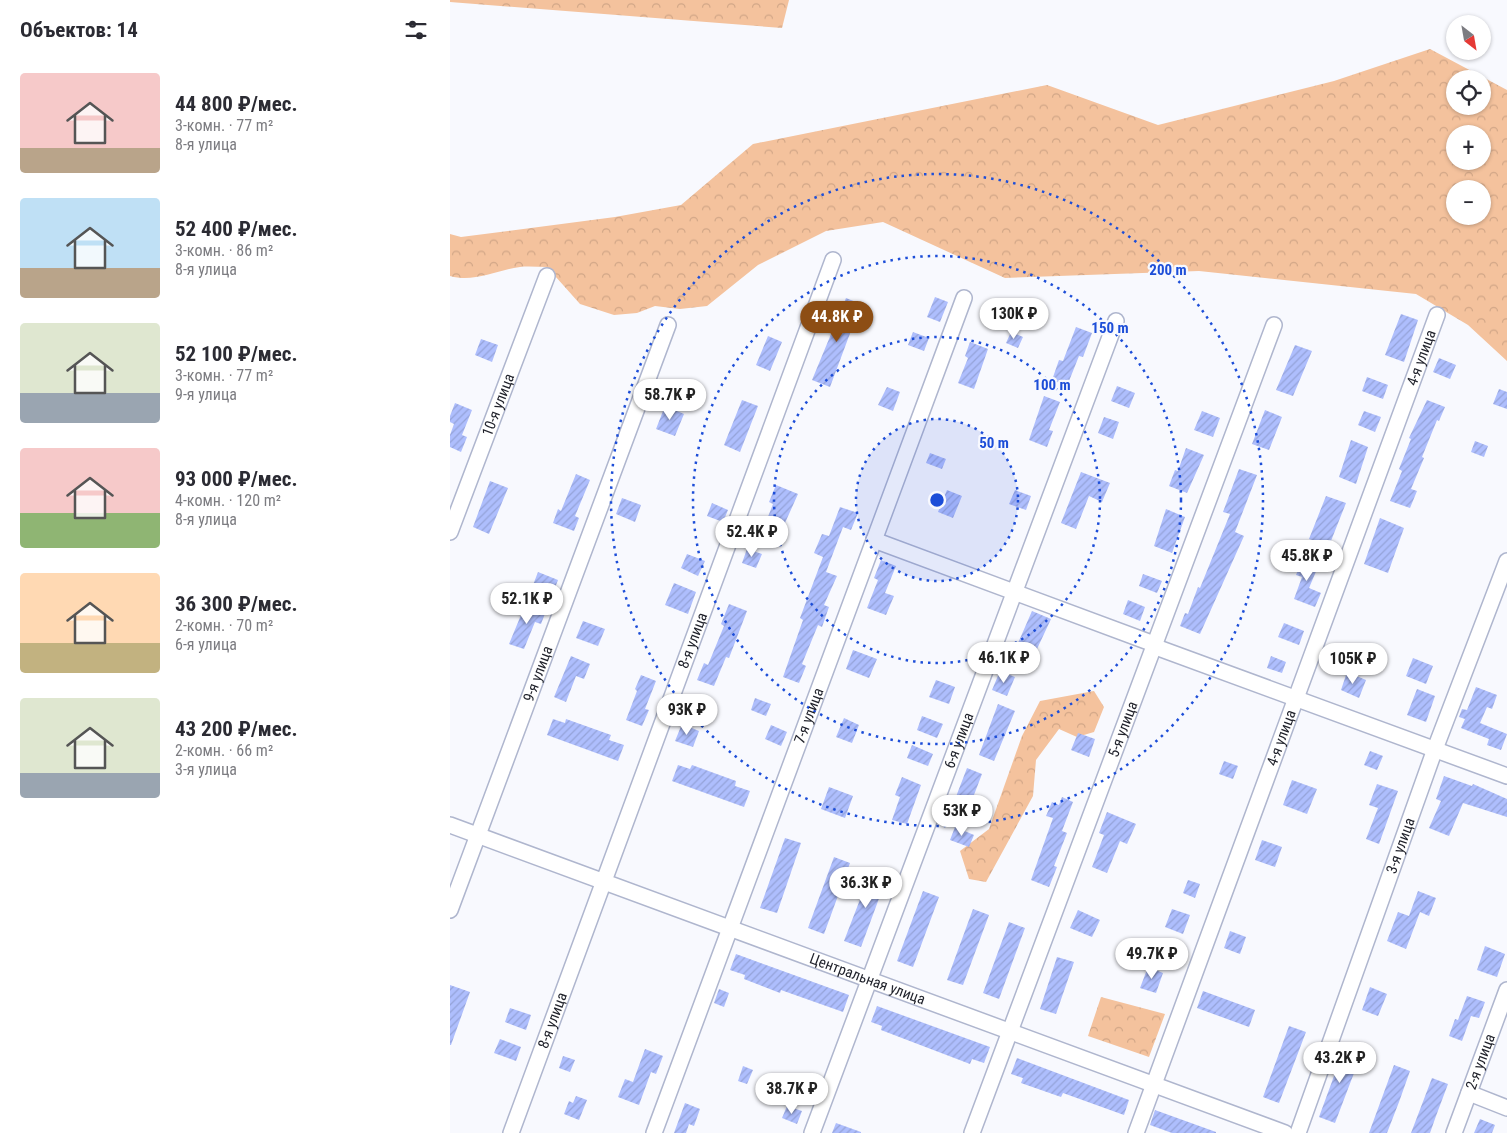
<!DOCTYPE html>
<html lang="ru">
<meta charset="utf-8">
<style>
body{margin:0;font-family:"Roboto Condensed",sans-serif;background:#f2f2f3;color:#2b2b33;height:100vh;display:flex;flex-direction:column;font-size:19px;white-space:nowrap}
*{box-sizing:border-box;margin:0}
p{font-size:16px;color:#7c7c81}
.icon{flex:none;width:28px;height:28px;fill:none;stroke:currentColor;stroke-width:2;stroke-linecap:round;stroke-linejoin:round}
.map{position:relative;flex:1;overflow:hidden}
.side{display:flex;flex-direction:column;background:#fff;width:450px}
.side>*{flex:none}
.needle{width:32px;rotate:149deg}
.fabs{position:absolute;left:996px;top:15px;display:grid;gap:10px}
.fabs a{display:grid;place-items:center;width:45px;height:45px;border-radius:50%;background:#fff;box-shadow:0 1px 4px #0004;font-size:25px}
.price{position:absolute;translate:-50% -42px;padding:0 11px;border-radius:18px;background:#fff;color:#222;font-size:16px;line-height:32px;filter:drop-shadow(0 1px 2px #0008)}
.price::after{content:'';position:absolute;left:50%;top:30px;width:15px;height:11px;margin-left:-8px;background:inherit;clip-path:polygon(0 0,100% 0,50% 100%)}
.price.current{background:#8d4e14;color:#fff}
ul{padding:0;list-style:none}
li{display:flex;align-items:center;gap:15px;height:125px;padding:0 20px}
li span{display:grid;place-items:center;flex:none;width:140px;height:100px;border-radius:5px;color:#555}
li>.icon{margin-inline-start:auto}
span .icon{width:60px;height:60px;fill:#fffc;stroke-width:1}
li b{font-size:21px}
h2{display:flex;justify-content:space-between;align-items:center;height:60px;padding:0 20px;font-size:21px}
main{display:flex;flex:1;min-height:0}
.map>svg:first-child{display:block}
.forest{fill:url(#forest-crowns);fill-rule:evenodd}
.building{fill:url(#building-hatch)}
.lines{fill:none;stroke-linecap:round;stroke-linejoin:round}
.minor-casing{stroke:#afb6ce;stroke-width:18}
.minor{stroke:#fff;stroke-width:15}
.ring{fill:none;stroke:#1d4ed8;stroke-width:2.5;stroke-dasharray:2.5 5}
.labels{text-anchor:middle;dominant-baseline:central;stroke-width:4.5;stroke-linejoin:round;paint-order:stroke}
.street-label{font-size:15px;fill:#1f212a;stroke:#f8f9fe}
.centre{fill:#1d4ed8;stroke:#f8f9fe;stroke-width:2.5}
.ring-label{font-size:15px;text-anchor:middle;font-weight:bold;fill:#1d4ed8;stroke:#f8f9fe;stroke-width:4.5;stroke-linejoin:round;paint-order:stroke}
</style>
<main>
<section class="side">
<h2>Объектов: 14<svg class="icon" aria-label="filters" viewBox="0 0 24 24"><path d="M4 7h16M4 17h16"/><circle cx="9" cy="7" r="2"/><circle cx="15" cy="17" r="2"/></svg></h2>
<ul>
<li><span style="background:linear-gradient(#f6c9c9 75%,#b9a48a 0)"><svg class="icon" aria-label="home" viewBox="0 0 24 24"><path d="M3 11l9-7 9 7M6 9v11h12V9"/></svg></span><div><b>44 800 ₽/мес.</b><p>3-комн. · 77 m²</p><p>8-я улица</p></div></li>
<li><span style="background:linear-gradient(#bfe0f5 70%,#b9a48a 0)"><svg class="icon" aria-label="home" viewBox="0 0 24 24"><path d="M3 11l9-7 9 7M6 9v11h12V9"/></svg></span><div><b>52 400 ₽/мес.</b><p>3-комн. · 86 m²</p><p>8-я улица</p></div></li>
<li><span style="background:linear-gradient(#dfe7d0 70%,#9aa5b1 0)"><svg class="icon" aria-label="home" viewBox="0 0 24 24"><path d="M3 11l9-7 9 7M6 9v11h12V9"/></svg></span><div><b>52 100 ₽/мес.</b><p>3-комн. · 77 m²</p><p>9-я улица</p></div></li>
<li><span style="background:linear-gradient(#f6c9c9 65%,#8fb573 0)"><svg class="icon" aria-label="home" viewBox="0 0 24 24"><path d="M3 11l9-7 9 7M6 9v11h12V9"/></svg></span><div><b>93 000 ₽/мес.</b><p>4-комн. · 120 m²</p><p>8-я улица</p></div></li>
<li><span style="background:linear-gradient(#ffd9b3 70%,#c2b280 0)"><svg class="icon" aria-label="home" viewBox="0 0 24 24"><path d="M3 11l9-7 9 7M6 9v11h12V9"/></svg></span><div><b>36 300 ₽/мес.</b><p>2-комн. · 70 m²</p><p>6-я улица</p></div></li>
<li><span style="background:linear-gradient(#dfe7d0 75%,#9aa5b1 0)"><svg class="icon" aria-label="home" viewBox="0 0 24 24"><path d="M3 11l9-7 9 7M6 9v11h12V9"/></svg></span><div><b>43 200 ₽/мес.</b><p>2-комн. · 66 m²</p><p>3-я улица</p></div></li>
</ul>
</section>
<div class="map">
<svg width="1057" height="1133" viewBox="0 0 1057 1133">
<defs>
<pattern id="forest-crowns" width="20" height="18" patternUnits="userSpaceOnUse" patternTransform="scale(1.25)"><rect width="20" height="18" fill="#f4c29d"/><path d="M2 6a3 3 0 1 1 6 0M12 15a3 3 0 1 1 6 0" fill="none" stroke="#d1a687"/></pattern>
<pattern id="building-hatch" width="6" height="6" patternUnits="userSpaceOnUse" patternTransform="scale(1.25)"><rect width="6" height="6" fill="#aebefd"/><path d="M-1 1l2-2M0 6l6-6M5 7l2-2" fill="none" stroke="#95a3d9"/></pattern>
</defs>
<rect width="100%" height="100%" fill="#f8f9fe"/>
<path class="forest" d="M0,0H339L332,28L0,2Z
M980,49L1057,90V361L1018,325L966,294L749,271L555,278L433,222L376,231L308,265L257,306L230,309L205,306L187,313L164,315L130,304L97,267C88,267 78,266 70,267C46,270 24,283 0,276V234L11,237L165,217L231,205L303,144L597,85L708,125L884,81ZM1005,79H1032V106H1005ZM1005,134H1032V161H1005ZM1005,189H1032V216H1005Z
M644,691L654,707L644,732L627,737L609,729L586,760L583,796L536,882L519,879L510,851L539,829L572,736L590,701Z
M651,997L715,1014L699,1057L638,1036Z"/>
<path class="building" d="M485,297L498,302L490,322L477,317Z
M396,298L411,304L380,387L362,380Z
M951,314L968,320L954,362L935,355Z
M626,327L642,333L633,357L629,356L617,386L602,380L609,360L613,361Z
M463,332L479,338L474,351L458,345Z
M561,332L573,337L568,348L556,343Z
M318,336L332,342L320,371L306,365Z
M31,339L48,345L42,362L25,355Z
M520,342L538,349L524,389L508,383L518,358L515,356Z
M845,345L862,351L843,396L826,390Z
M989,358L1006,365L1000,379L983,372Z
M917,377L938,385L933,399L912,391Z
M667,386L685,393L679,408L661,401Z
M437,387L450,392L443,411L428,405Z
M1049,389L1057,392V409L1043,404Z
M594,396L610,402L599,430L603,431L597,447L579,440Z
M292,400L308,406L290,452L274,445Z
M977,400L995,407L989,421L987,420L972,457L974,458L961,489L967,491L960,508L940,501L952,471L949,469L961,439L959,438Z
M5,403L22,410L12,435L17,437L11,452L0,447V435L4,424L0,422V416Z
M215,406L234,414L225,436L206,429Z
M815,410L832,417L819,450L802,444Z
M752,411L770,418L763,437L744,430Z
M914,411L931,417L925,432L908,425Z
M654,417L669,422L663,439L648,433Z
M901,440L918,447L906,484L889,477Z
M1025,441L1038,446L1034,457L1021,452Z
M736,448L754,455L737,493L719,486L725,470L728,471Z
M480,453L496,459L492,469L476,463Z
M789,469L807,475L785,532L794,536L750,634L730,626L735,613L738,614L748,587L750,588L780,514L773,512Z
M631,472L660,483L652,502L639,496L626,529L611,523Z
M126,474L140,480L125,516L129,518L124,531L103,523L108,509L111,511Z
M40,481L58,488L39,534L23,527Z
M326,485L348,494L326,543L310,537L323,504L319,502Z
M497,490L512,496L503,518L488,512Z
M565,490L581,496L576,510L559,504Z
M876,496L896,503L879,546L859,539Z
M172,498L191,505L185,522L166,514Z
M262,503L278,510L273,522L257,516Z
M390,507L408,513L401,530L393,527L376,572L387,576L374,605L379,607L372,627L368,625L352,664L356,666L349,683L333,677L353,620L350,618L373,557L364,553L372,534L379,536Z
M716,509L735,517L722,553L704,546Z
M930,518L954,528L938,573L914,564Z
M297,549L312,554L306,568L292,563Z
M237,554L255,561L248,576L231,568Z
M854,556L870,562L859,588L871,593L865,607L844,599L852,577L846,575Z
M431,560L446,566L435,593L444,596L436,615L417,608L428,580L424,578Z
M88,572L108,580L103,593L83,585Z
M693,574L712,581L707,593L689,586Z
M224,583L246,592L238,614L215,605Z
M678,600L695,607L690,621L673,614Z
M76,603L96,611L91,624L85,622L74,649L59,644Z
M279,604L297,611L279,658L276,657L264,686L247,680L254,663L258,665L274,626L271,624Z
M582,611L601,619L580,664L562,657Z
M133,621L155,629L148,646L126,638Z
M834,623L854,631L849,645L828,637Z
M403,650L427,659L419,678L396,669Z
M121,656L140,664L134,679L126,676L116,702L104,697Z
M821,656L836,662L832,673L817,668Z
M963,658L983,666L976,684L956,676Z
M550,671L565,677L557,696L542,690Z
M897,672L916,680L909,698L891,690Z
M191,675L206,681L195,709L199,710L192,726L176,720L187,691L185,689Z
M486,680L505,687L499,704L479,697Z
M1026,687L1047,695L1042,709L1037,707L1030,723L1057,734L1051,750L1037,745L1039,739L1011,728L1015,719L1009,717L1012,709L1017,710Z
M967,689L985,696L976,722L957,715Z
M305,698L321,704L316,716L301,710Z
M548,704L565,711L544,761L529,755Z
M472,716L493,724L487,738L467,730Z
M394,718L409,725L402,743L386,737Z
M103,719L115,723L116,719L161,735L159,740L174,745L168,761L97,735Z
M232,724L249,731L243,747L225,741Z
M321,725L337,732L331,746L315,739Z
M628,733L645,739L639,757L621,750Z
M462,745L483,754L478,766L457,758Z
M920,751L933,756L927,770L914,765Z
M774,761L788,766L783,779L769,774Z
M228,765L240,769L242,765L286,781L285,786L300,791L294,807L222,781Z
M517,768L532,774L514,821L499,815Z
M994,776L1022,786L1023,784L1057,799V817L1013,803L999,836L979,828L991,801L986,799Z
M452,777L471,785L457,824L442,820L450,797L445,795Z
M842,780L867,789L857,814L833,805Z
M927,784L948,791L929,844L916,839L928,808L919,805Z
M379,787L403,796L395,818L371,809Z
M612,797L623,802L612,831L617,833L604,866L607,867L599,887L581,880L603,818L596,816L602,802L609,805Z
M657,812L686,824L677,844L670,841L657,873L642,867L654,835L649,833Z
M505,827L524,835L519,847L500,840Z
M335,838L351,843L327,913L310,908Z
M812,840L832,847L825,867L805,860Z
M384,857L400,863L374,934L358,928Z
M421,871L437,877L411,947L394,941Z
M738,880L750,884L745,898L733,893Z
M473,891L489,897L463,967L447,961Z
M968,891L986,898L979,916L970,912L956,949L937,941L948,912L959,916Z
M523,909L539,915L513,985L497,980Z
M722,909L740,915L733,934L715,927Z
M628,910L650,920L642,937L620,928Z
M559,922L575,928L549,999L533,993Z
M780,931L796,937L790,954L774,948Z
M1035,946L1055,954L1047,977L1027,970Z
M286,954L399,995L393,1012L331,990L330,993L294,979L295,975L280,970Z
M607,957L624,962L606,1014L590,1009Z
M698,967L713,973L706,993L690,988Z
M0,985L20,992L1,1045H0Z
M920,987L937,994L928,1016L912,1010Z
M269,989L279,993L274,1007L264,1003Z
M753,991L805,1010L799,1027L747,1008Z
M1017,996L1035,1002L1029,1018L1021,1016L1012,1041L999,1036L1005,1019L1008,1020Z
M427,1006L540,1047L534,1063L522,1059L520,1064L431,1030L432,1026L421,1022Z
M60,1008L81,1015L76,1030L55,1022Z
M839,1026L856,1032L829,1103L813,1097Z
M50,1039L71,1047L66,1061L44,1053Z
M895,1046L912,1052L885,1123L869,1117Z
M195,1049L213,1056L206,1074L201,1072L189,1105L168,1097L175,1079L183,1082Z
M113,1056L125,1060L120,1072L109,1068Z
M567,1058L679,1100L674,1115L613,1093L611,1097L571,1083L573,1078L561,1074Z
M944,1065L960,1071L949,1102L937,1133H919Z
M293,1066L303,1070L297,1084L288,1081Z
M982,1078L998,1084L986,1116L980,1133H961Z
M126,1096L137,1100L129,1120L114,1114L119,1101L123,1103Z
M235,1103L250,1109L244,1126L239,1124L236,1133H224Z
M337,1106L352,1111L347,1124L332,1118Z
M705,1110L766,1132V1133H722L700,1125Z
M1030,1119L1045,1125L1042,1133H1024Z
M386,1123L411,1132V1133H382Z"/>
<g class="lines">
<defs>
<g id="minor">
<path id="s1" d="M0,532L97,276"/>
<path d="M424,540L704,644"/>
<path d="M703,646L1057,776"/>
<path id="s2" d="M0,825L835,1133"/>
<path id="s3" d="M0,910L218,325"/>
<path d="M1019,1093L1057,1108"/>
<path id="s4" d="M61,1133L383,260"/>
<path id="s5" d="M204,1133L514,298"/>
<path id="s6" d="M362,1133L666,321"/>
<path id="s7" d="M522,1133L824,325"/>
<path id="s8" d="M686,1133L987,315"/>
<path id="s9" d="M848,1133L985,749L1057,561"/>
<path id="s10" d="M1004,1133L1057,990"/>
</g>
</defs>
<use href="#minor" class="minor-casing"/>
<use href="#minor" class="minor"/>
</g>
<circle cx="487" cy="500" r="81" fill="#1d4ed8" fill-opacity=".12"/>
<g class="ring">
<circle cx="487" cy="500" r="81"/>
<circle cx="487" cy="500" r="163"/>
<circle cx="487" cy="500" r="244"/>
<circle cx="487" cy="500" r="326"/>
</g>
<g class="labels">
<g class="street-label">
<text stroke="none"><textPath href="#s8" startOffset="826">4-я улица</textPath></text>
<text stroke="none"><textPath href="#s1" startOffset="136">10-я улица</textPath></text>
<text stroke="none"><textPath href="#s4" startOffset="525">8-я улица</textPath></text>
<text stroke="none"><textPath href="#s3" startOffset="252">9-я улица</textPath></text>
<text stroke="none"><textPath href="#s5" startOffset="445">7-я улица</textPath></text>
<text stroke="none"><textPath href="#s7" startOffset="431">5-я улица</textPath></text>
<text stroke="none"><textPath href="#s8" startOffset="421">4-я улица</textPath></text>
<text stroke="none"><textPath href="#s6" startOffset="419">6-я улица</textPath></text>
<text stroke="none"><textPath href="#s9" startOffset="305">3-я улица</textPath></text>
<text stroke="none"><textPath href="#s2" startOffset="445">Центральная улица</textPath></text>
<text stroke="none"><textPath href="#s4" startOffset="120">8-я улица</textPath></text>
<text stroke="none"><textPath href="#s10" startOffset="76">2-я улица</textPath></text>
</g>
</g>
<circle cx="487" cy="500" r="8" class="centre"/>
<g class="ring-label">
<text x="718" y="275">200 m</text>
<text x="660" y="333">150 m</text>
<text x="602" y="390">100 m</text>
<text x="544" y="448">50 m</text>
</g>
</svg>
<div class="fabs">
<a><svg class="needle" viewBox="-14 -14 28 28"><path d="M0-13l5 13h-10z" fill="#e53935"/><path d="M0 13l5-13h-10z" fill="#7c7c81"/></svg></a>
<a><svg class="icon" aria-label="locate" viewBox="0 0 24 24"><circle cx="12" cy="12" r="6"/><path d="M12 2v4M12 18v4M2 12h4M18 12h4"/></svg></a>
<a>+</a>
<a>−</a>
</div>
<b class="price" style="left:564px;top:340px">130K ₽</b>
<b class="price current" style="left:387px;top:343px">44.8K ₽</b>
<b class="price" style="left:220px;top:421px">58.7K ₽</b>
<b class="price" style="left:302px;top:558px">52.4K ₽</b>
<b class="price" style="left:857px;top:582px">45.8K ₽</b>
<b class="price" style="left:77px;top:625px">52.1K ₽</b>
<b class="price" style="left:554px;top:684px">46.1K ₽</b>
<b class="price" style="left:903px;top:685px">105K ₽</b>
<b class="price" style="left:237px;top:736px">93K ₽</b>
<b class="price" style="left:512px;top:837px">53K ₽</b>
<b class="price" style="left:416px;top:909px">36.3K ₽</b>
<b class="price" style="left:702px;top:980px">49.7K ₽</b>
<b class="price" style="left:890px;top:1084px">43.2K ₽</b>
<b class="price" style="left:342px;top:1115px">38.7K ₽</b>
</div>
</main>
